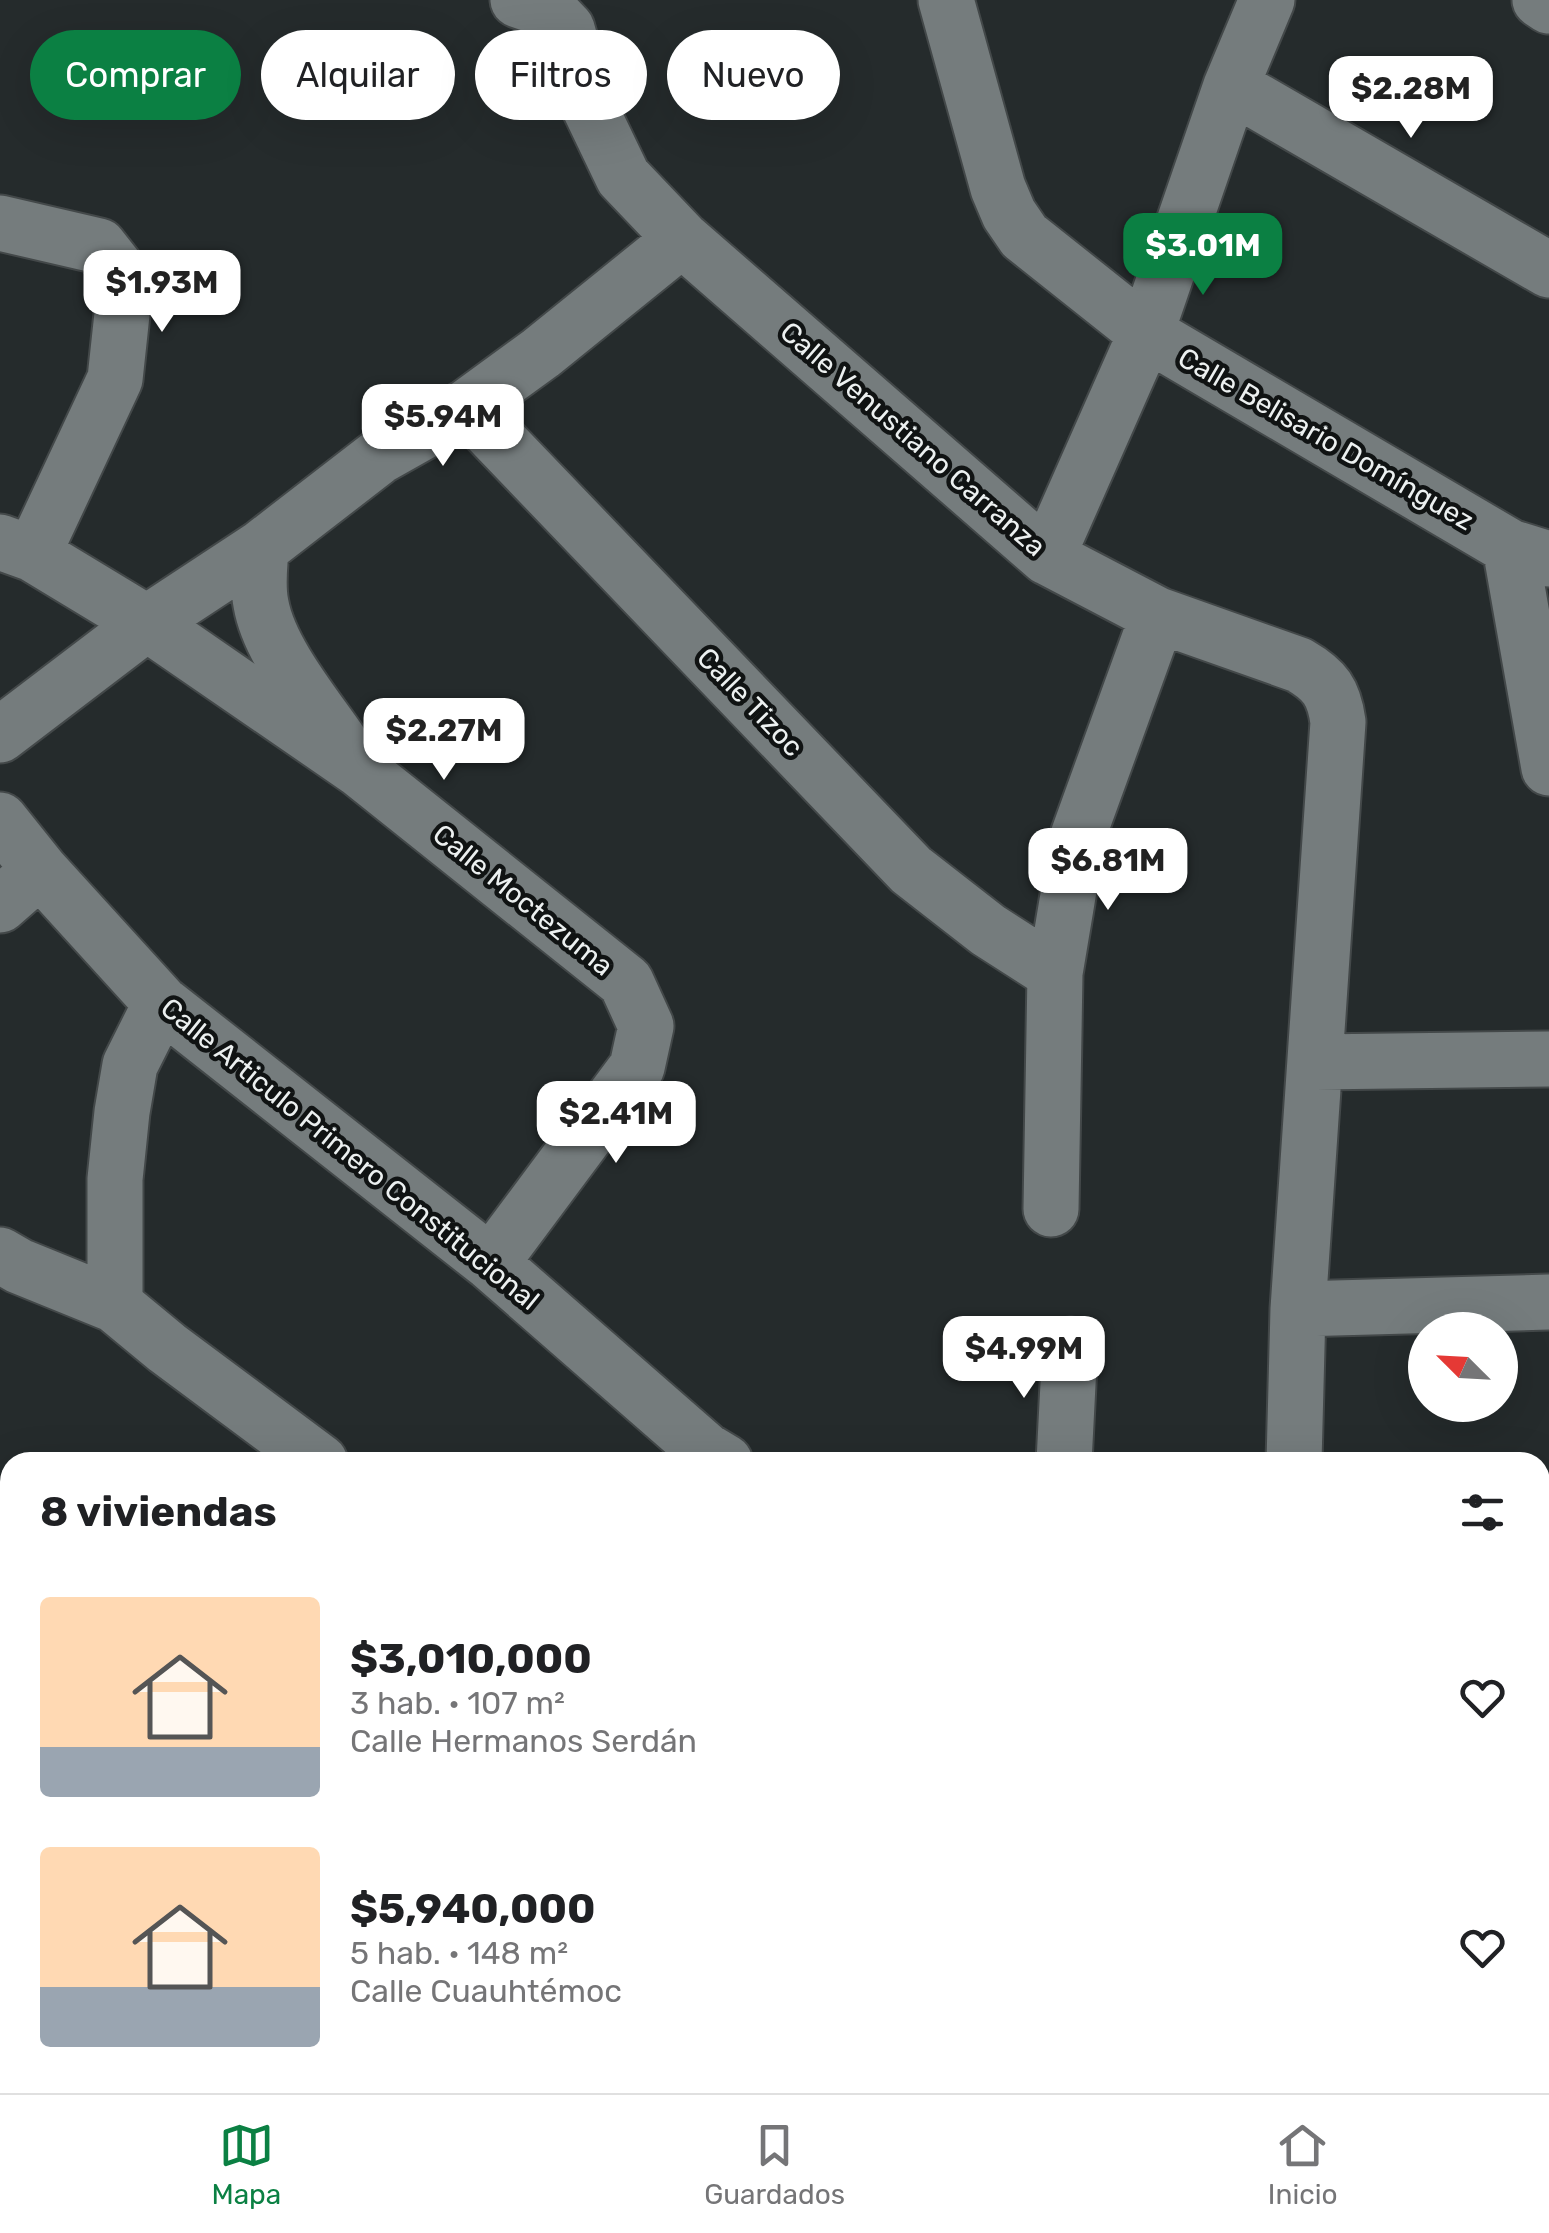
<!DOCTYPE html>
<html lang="es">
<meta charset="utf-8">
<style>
body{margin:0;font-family:Rubik,sans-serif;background:#f6f6f6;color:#202124;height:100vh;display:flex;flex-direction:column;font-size:38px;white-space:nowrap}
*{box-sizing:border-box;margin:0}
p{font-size:32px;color:#757577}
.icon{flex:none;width:55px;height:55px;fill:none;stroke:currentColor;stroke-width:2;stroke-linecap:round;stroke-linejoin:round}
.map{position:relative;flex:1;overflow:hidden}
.panel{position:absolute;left:0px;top:1452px;width:1550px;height:642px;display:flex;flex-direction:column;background:#fff;border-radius:30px 30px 0 0;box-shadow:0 10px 40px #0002}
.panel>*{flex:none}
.hud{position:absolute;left:30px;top:30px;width:1000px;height:90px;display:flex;gap:20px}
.needle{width:65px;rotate:294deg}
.buttons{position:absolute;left:1408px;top:1312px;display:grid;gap:20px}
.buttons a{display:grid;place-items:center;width:110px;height:110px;border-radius:50%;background:#fff;box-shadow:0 10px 40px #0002;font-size:50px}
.price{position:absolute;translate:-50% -85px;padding:0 22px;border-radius:20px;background:#fff;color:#222;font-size:32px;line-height:65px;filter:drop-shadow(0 2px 5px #0008)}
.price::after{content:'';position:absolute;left:50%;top:60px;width:30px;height:22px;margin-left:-15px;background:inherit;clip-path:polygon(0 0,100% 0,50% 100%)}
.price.current{background:#0b8043;color:#fff}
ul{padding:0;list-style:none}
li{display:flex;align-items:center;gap:30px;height:250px;padding:0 40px}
li span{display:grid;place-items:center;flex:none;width:280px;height:200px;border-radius:10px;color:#555}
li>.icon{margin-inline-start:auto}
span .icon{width:120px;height:120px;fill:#fffc;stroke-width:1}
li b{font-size:42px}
h2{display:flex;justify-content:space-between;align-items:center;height:120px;padding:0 40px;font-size:42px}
.chip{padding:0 35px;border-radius:45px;background:#fff;box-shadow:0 10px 40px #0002;font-size:35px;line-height:90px}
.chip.current{background:#0b8043;color:#fff}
.tabs{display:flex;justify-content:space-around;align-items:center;height:140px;border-top:2px solid #e0e0e0;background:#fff;font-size:28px;color:#757577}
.tabs a{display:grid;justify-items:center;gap:5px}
.tabs .current{color:#0b8043}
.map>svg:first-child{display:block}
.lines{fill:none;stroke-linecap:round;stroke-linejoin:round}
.minor-casing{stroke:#434849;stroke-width:59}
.minor{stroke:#757c7d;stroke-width:55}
.labels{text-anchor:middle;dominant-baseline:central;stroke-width:9;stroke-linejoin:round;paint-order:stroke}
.street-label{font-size:28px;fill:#ecf0f0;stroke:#101313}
</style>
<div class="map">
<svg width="1549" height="2093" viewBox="0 0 1549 2093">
<rect width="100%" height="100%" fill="#252b2c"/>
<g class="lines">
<defs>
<path id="minor" d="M518,0L550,11L567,29L588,104L623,177L682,239L1047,557L1158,615L1299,665C1325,680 1334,692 1338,722L1298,1309L1294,1462
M946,0L998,188L1009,214L1024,236L1146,333L1510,547L1549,559
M1540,0L1549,6
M1231,86L1549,270
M0,223L99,246L121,274L123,305L115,379L33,554
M467,407L911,870L988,930L1055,973
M0,542L33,554L147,623L359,769L626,982L646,1026L637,1067L491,1263
M1510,547L1549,768
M261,548C260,566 257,585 261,604C269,650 313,703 340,742
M1047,557L1146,333L1231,86L1267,0
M0,735L147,623L261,548L380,456L467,407L541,353L682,239
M0,820L40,870L161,1003L491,1263L705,1450L725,1462
M0,905L40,870
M161,1003L130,1065L122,1112L115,1179V1305L167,1348L320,1462
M1316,1062L1549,1059
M1051,1209L1055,973L1078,836L1158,615
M0,1255L19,1266L115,1305
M1298,1309L1549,1302
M1064,1462L1070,1345
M1540,1514H1549
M1540,1781L1549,2053
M0,1953L10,1967
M100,2085L106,2093
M493,2085L503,2093
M1151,2085L1165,2093
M8,2093L19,2085"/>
</defs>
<use href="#minor" class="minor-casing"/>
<use href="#minor" class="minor"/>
</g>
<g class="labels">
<g class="street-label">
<text transform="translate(913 439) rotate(41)">Calle Venustiano Carranza</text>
<text transform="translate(1326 439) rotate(30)">Calle Belisario Domínguez</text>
<text transform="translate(750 702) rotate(46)">Calle Tizoc</text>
<text transform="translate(523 900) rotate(39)">Calle Moctezuma</text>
<text transform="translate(350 1154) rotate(39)">Calle Articulo Primero Constitucional</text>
</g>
</g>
</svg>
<div class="buttons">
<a><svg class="needle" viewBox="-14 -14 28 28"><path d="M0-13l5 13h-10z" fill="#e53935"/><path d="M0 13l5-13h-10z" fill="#757577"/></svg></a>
</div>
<b class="price" style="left:1411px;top:141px">$2.28M</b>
<b class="price current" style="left:1203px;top:298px">$3.01M</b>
<b class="price" style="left:162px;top:335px">$1.93M</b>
<b class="price" style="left:443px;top:469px">$5.94M</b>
<b class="price" style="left:444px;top:783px">$2.27M</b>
<b class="price" style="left:1108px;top:913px">$6.81M</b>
<b class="price" style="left:616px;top:1166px">$2.41M</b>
<b class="price" style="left:1024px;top:1401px">$4.99M</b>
<div class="hud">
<a class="chip current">Comprar</a>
<a class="chip">Alquilar</a>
<a class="chip">Filtros</a>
<a class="chip">Nuevo</a>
</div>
<section class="panel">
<h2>8 viviendas<svg class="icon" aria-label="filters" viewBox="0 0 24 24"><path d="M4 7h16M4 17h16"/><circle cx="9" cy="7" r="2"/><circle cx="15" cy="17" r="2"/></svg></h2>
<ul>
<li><span style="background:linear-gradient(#ffd9b3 75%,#9aa5b1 0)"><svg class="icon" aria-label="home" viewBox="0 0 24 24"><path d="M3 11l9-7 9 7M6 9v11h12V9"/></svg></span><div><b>$3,010,000</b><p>3 hab. · 107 m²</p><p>Calle Hermanos Serdán</p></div><svg class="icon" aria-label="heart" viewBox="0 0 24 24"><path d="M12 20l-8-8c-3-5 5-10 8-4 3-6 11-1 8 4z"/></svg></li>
<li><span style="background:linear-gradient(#ffd9b3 70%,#9aa5b1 0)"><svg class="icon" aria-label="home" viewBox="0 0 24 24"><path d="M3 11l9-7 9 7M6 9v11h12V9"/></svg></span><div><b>$5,940,000</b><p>5 hab. · 148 m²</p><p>Calle Cuauhtémoc</p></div><svg class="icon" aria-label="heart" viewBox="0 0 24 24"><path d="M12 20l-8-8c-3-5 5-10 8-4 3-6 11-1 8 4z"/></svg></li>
</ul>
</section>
</div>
<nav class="tabs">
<a class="current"><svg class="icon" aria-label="map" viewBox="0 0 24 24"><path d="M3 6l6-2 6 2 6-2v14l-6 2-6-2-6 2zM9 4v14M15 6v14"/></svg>Mapa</a>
<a><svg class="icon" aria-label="saved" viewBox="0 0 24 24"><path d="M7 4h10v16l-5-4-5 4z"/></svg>Guardados</a>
<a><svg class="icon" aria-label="home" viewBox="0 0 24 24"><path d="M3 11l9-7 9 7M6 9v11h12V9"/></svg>Inicio</a>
</nav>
